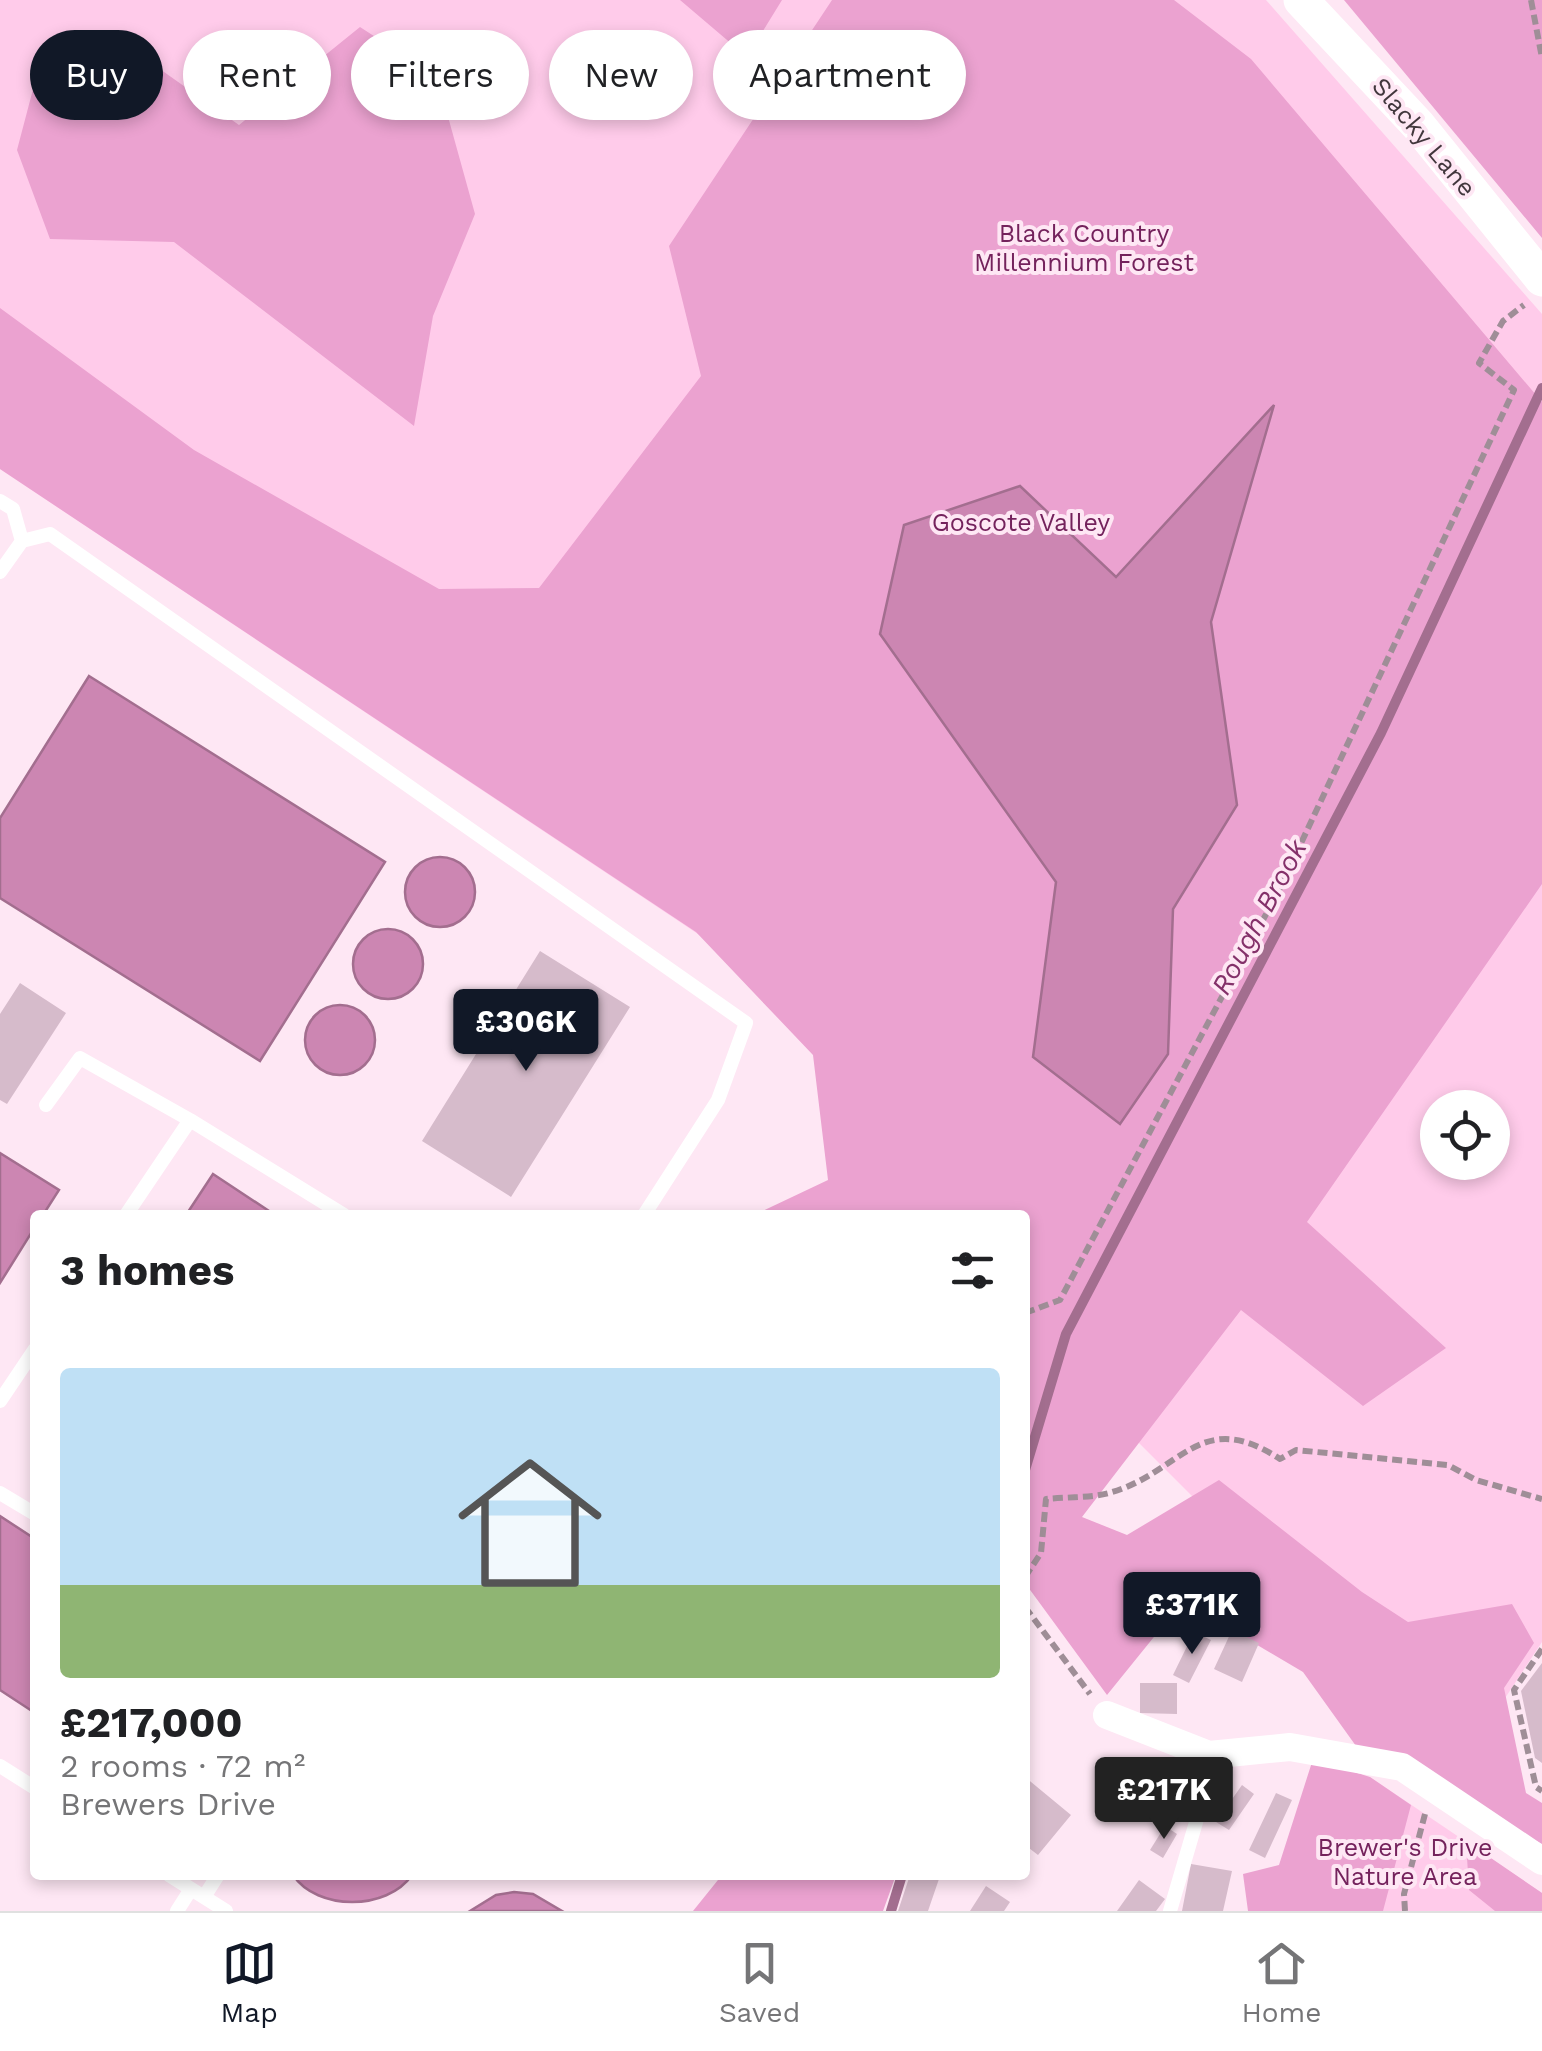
<!DOCTYPE html>
<meta charset="utf-8">
<style>
body{margin:0;font-family:"Work Sans",sans-serif;background:#f6f6f6;color:#202124;height:100vh;display:flex;flex-direction:column;font-size:38px;white-space:nowrap}
*{box-sizing:border-box;margin:0}
p{font-size:32px;color:#757577}
.icon{flex:none;width:55px;height:55px;fill:none;stroke:currentColor;stroke-width:2;stroke-linecap:round;stroke-linejoin:round}
.map{position:relative;flex:1;overflow:hidden}
.details{position:absolute;left:30px;top:1210px;width:1000px;height:670px;display:flex;flex-direction:column;background:#fff;border-radius:10px;box-shadow:0 5px 15px #0003}
.details>*{flex:none}
.guide{position:absolute;left:30px;top:30px;width:1000px;height:90px;display:flex;gap:20px}
.controls{position:absolute;left:1420px;top:1090px;display:grid;gap:20px}
.controls a{display:grid;place-items:center;width:90px;height:90px;border-radius:50%;background:#fff;box-shadow:0 5px 15px #0003;font-size:50px}
.price{position:absolute;translate:-50% -85px;padding:0 22px;border-radius:10px;background:#111827;color:#fff;font-size:32px;line-height:65px;filter:drop-shadow(0 2px 5px #0008)}
.price::after{content:'';position:absolute;left:50%;top:60px;width:30px;height:22px;margin-left:-15px;background:inherit;clip-path:polygon(0 0,100% 0,50% 100%)}
.price.selected{background:#222;color:#fff}
ul{padding:0;list-style:none}
li{display:grid;align-content:center;gap:20px;height:530px;padding:0 30px}
li+li{border-top:2px solid #e0e0e0}
li span{display:grid;place-items:center;height:310px;border-radius:10px;color:#555}
li>.icon{margin-inline-start:auto}
span .icon{width:180px;height:180px;fill:#fffc;stroke-width:1}
li b{font-size:42px}
h2{display:flex;justify-content:space-between;align-items:center;height:120px;padding:0 30px;font-size:42px}
.tag{padding:0 35px;border-radius:45px;background:#fff;box-shadow:0 5px 15px #0003;font-size:35px;line-height:90px}
.tag.selected{background:#111827;color:#fff}
.menu{display:flex;justify-content:space-around;align-items:center;height:140px;border-top:2px solid #e0e0e0;background:#fff;font-size:28px;color:#757577}
.menu a{display:grid;justify-items:center;gap:5px}
.menu .selected{color:#111827}
.map>svg:first-child{display:block}
.green{fill:#ffcbea;fill-rule:evenodd}
.forest{fill:#eba2d0;fill-rule:evenodd}
.water{fill:#cc86b2;stroke:#a36e8f;stroke-width:2.5}
.lines{fill:none;stroke-linecap:round;stroke-linejoin:round}
.stream{stroke:#a36e8f;stroke-width:10}
.building{fill:#d6bbcb}
.path{stroke:#9f8e97;stroke-width:6;stroke-dasharray:10 5;stroke-linecap:butt}
.service{stroke:#fff;stroke-width:14}
.minor{stroke:#fff;stroke-width:28}
.tertiary{stroke:#fff;stroke-width:35}
.labels{text-anchor:middle;dominant-baseline:central;stroke-width:8;stroke-linejoin:round;paint-order:stroke}
.street-label{font-size:25px;fill:#42373d;stroke:#fee7f4}
.park-label{font-size:25px;fill:#74225c;stroke:#fee7f4}
.water-label{font-size:28px;font-style:italic;fill:#84316a;stroke:#fee7f4}
</style>
<div class="map">
<svg width="1542" height="1911" viewBox="0 0 1542 1911">
<rect width="100%" height="100%" fill="#fee7f4"/>
<path class="green" d="M0,0H1266L1542,314V1642L1461,1765L1025,1329V1215L857,1040L0,469ZM1438,1108H1492V1162H1438Z
M1370,1777L1542,1893V1911H1340Z"/>
<path class="forest" d="M680,0H782L747,57Z
M832,0H1174L1251,59L1542,402V884L1307,1222L1446,1348L1363,1406L1241,1310L1082,1517L1127,1535L1219,1480L1362,1592L1408,1622L1512,1604L1534,1643L1504,1688L1526,1793L1542,1803V1844L1356,1746L1303,1672L1183,1601L1107,1695L1025,1583V1215H754L828,1180L813,1055L696,932L0,469V308L194,450L439,589L539,588L701,376L669,246ZM1273,408L1211,622L1237,805L1173,909L1168,1053L1033,1057L1056,882L1020,487L1115,577Z
M1344,0H1542V238Z
M360,27L437,77L475,214L433,316L414,426L174,242L50,239L17,150L41,59L123,43L239,125Z
M1313,1759L1370,1777L1411,1805L1383,1911H1248L1243,1874L1279,1865Z
M1466,1841L1542,1893V1911H1495L1469,1890Z
M722,1875H896L883,1911H693Z"/>
<path class="water" d="M1274,405L1211,622L1237,805L1173,909L1168,1054L1120,1124L1033,1057L1056,882L880,634L904,525L1020,486L1116,577Z
M89,676L385,862L260,1061L0,898V818Z
M405 892a35 35 0 1 1 70 0a35 35 0 1 1-70 0Z
M353 964a35 35 0 1 1 70 0a35 35 0 1 1-70 0Z
M305 1040a35 35 0 1 1 70 0a35 35 0 1 1-70 0Z
M0,1153L59,1190L43,1215H35V1227L0,1283Z
M213,1174L275,1215H186Z
M0,1516L35,1539V1713L0,1690Z
M293,1875H412C387,1911 317,1911 293,1875Z
M514,1892L533,1894L562,1911H470L496,1895Z"/>
<g class="lines">
<path class="stream" d="M1025,1470L1066,1334L1381,733L1542,388
M891,1911L902,1875"/>
</g>
<path class="building" d="M540,951L630,1007L511,1197L422,1141Z
M20,983L66,1013L7,1104L0,1100V1014Z
M1232,1630L1259,1643L1242,1682L1214,1669Z
M1194,1632L1211,1640L1189,1683L1173,1675Z
M1542,1663V1763L1535,1758L1521,1691Z
M1140,1683H1177V1714L1140,1713Z
M1025,1777L1071,1815L1038,1855L1025,1845Z
M1242,1785L1254,1794L1229,1830L1216,1822Z
M1276,1793L1292,1800L1265,1858L1249,1850Z
M1165,1826L1177,1834L1163,1858L1150,1850Z
M1191,1864L1232,1871L1223,1911H1182Z
M910,1875L940,1876L928,1911H898Z
M1139,1880L1165,1899L1156,1911H1117Z
M986,1886L1010,1902L1004,1911H970Z"/>
<g class="lines">
<path class="path" d="M1531,0L1542,58
M1025,1313L1060,1300L1279,890L1514,390L1479,363L1503,321L1524,305
M1025,1577L1041,1553L1046,1499C1066,1497 1090,1498 1109,1493C1182,1473 1199,1406 1280,1459L1296,1450L1448,1465L1476,1480L1542,1499
M1025,1607L1090,1694
M1542,1649L1514,1690L1536,1787L1542,1791
M1405,1911L1404,1894L1425,1814"/>
<path class="service" d="M0,501L13,509L22,541L0,572
M22,541L50,534L746,1023L718,1100L644,1215
M46,1105L80,1058L190,1120L344,1215
M126,1215L190,1120
M0,1401L35,1349
M0,1493L35,1514
M0,1766L35,1788
M169,1875L226,1911
M204,1897L218,1875
M177,1911L191,1889
M1170,1911L1199,1812L1232,1753"/>
<path class="minor" d="M1107,1715L1209,1755L1290,1747L1402,1767L1542,1861"/>
<path class="tertiary" d="M1301,0L1418,125L1542,279"/>
</g>
<g class="labels">
<g class="street-label">
<text transform="translate(1424 137) rotate(50)">Slacky Lane</text>
</g>
<g class="park-label">
<text x="1084" y="233">Black Country<tspan x="1084" dy="29">Millennium Forest</tspan></text>
<text x="1021" y="522">Goscote Valley</text>
<text x="1405" y="1847">Brewer's Drive<tspan x="1405" dy="29">Nature Area</tspan></text>
</g>
<g class="water-label">
<text transform="translate(1259 917) rotate(-62)">Rough Brook</text>
</g>
</g>
</svg>
<div class="controls">
<a><svg class="icon" aria-label="locate" viewBox="0 0 24 24"><circle cx="12" cy="12" r="6"/><path d="M12 2v4M12 18v4M2 12h4M18 12h4"/></svg></a>
</div>
<b class="price" style="left:526px;top:1074px">£306K</b>
<b class="price" style="left:1192px;top:1657px">£371K</b>
<b class="price selected" style="left:1164px;top:1842px">£217K</b>
<div class="guide">
<a class="tag selected">Buy</a>
<a class="tag">Rent</a>
<a class="tag">Filters</a>
<a class="tag">New</a>
<a class="tag">Apartment</a>
</div>
<section class="details">
<h2>3 homes<svg class="icon" aria-label="filters" viewBox="0 0 24 24"><path d="M4 7h16M4 17h16"/><circle cx="9" cy="7" r="2"/><circle cx="15" cy="17" r="2"/></svg></h2>
<ul>
<li><span style="background:linear-gradient(#bfe0f5 70%,#8fb573 0)"><svg class="icon" aria-label="home" viewBox="0 0 24 24"><path d="M3 11l9-7 9 7M6 9v11h12V9"/></svg></span><div><b>£217,000</b><p>2 rooms · 72 m²</p><p>Brewers Drive</p></div></li>
</ul>
</section>
</div>
<nav class="menu">
<a class="selected"><svg class="icon" aria-label="map" viewBox="0 0 24 24"><path d="M3 6l6-2 6 2 6-2v14l-6 2-6-2-6 2zM9 4v14M15 6v14"/></svg>Map</a>
<a><svg class="icon" aria-label="saved" viewBox="0 0 24 24"><path d="M7 4h10v16l-5-4-5 4z"/></svg>Saved</a>
<a><svg class="icon" aria-label="home" viewBox="0 0 24 24"><path d="M3 11l9-7 9 7M6 9v11h12V9"/></svg>Home</a>
</nav>
